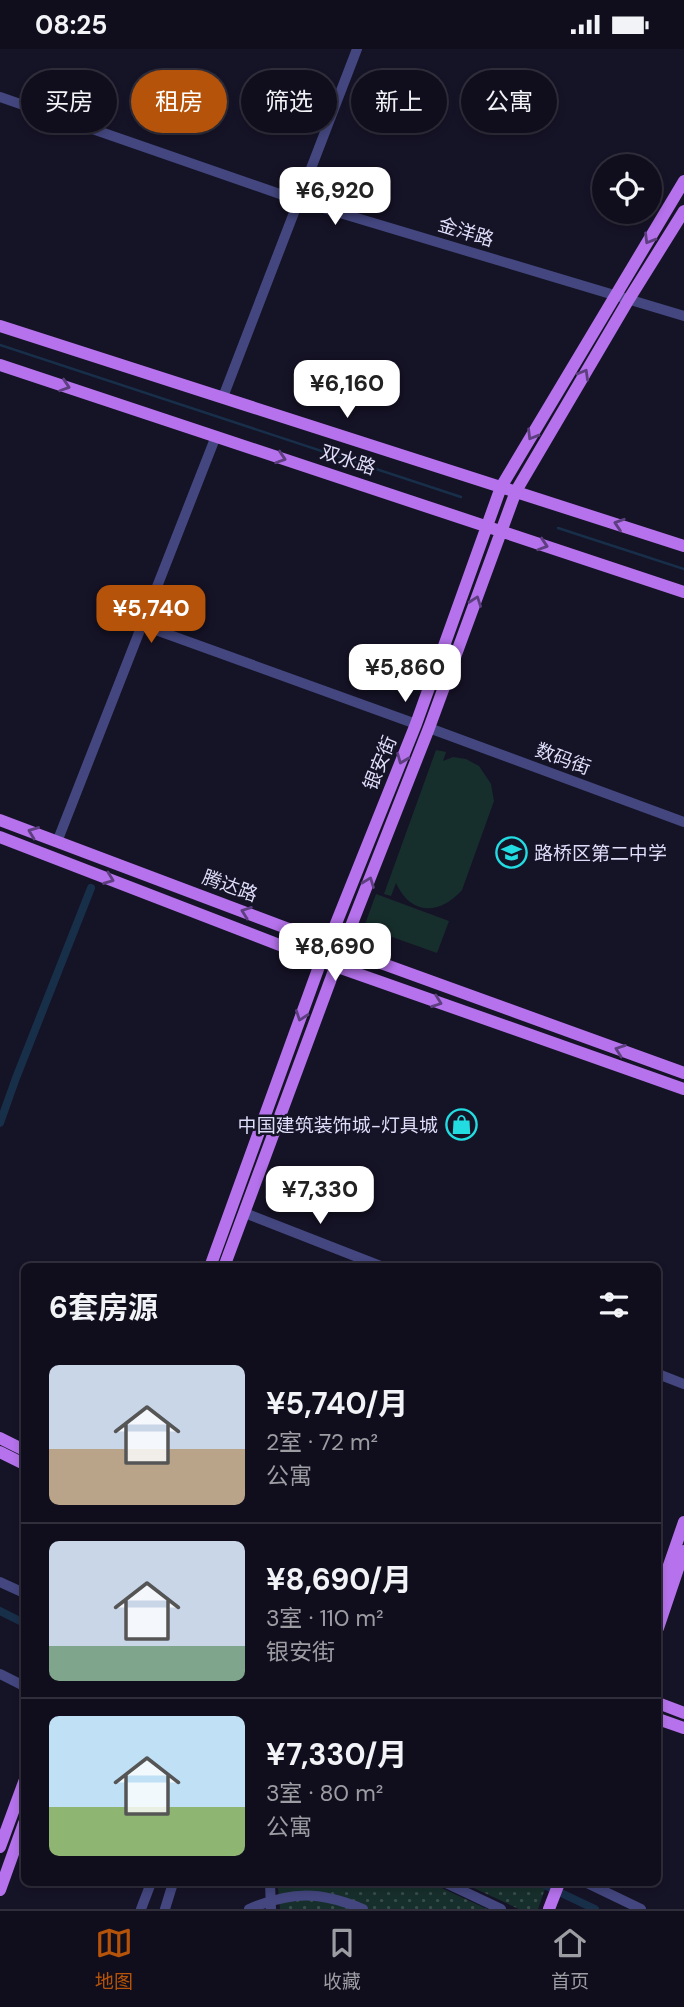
<!DOCTYPE html>
<html lang="zh">
<meta charset="utf-8">
<style>
body{margin:0;font-family:"DM Sans","Noto Sans SC",sans-serif;background:#191725;color:#f1f3f6;height:100vh;display:flex;flex-direction:column;font-size:26px;white-space:nowrap}
*{box-sizing:border-box;margin:0}
p{font-size:23px;color:#9c9ca3}
.icon{flex:none;width:38px;height:38px;fill:none;stroke:currentColor;stroke-width:2;stroke-linecap:round;stroke-linejoin:round}
.map{position:relative;flex:1;overflow:hidden}
.side{position:absolute;left:21px;top:1214px;width:640px;height:623px;display:flex;flex-direction:column;background:#100e1c;border-radius:10px;box-shadow:0 4px 10px #0003,0 0 0 2px #302e3b}
.side>*{flex:none}
.banner{position:absolute;left:21px;top:21px;width:642px;height:63px;display:flex;gap:14px}
.fabs{position:absolute;left:592px;top:105px;display:grid;gap:14px}
.fabs a{display:grid;place-items:center;width:70px;height:70px;border-radius:50%;background:#100e1c;box-shadow:0 4px 10px #0003,0 0 0 2px #302e3b;font-size:35px}
.price{position:absolute;translate:-50% -60px;padding:0 16px;border-radius:14px;background:#fff;color:#222;font-size:23px;line-height:46px;filter:drop-shadow(0 2px 4px #0008)}
.price::after{content:'';position:absolute;left:50%;top:42px;width:21px;height:16px;margin-left:-10px;background:inherit;clip-path:polygon(0 0,100% 0,50% 100%)}
.price.on{background:#b45309;color:#fff}
ul{padding:0;list-style:none}
li{display:flex;align-items:center;gap:21px;height:175px;padding:0 28px}
li+li{border-top:2px solid #302e3b}
li span{display:grid;place-items:center;flex:none;width:196px;height:140px;border-radius:10px;color:#555}
li>.icon{margin-inline-start:auto}
span .icon{width:84px;height:84px;fill:#fffc;stroke-width:1}
li b{font-size:30px}
h2{display:flex;justify-content:space-between;align-items:center;height:84px;padding:0 28px;font-size:30px}
.tag{padding:0 24px;border-radius:32px;background:#100e1c;box-shadow:0 4px 10px #0003,0 0 0 2px #302e3b;font-size:24px;line-height:63px}
.tag.on{background:#b45309;color:#fff}
.status{display:flex;justify-content:space-between;align-items:center;height:49px;padding:0 35px;background:#100e1c;direction:ltr}
.status svg{height:19px;fill:currentColor}
.menu{display:flex;justify-content:space-around;align-items:center;height:98px;border-top:2px solid #302e3b;background:#100e1c;font-size:19px;color:#9c9ca3}
.menu a{display:grid;justify-items:center;gap:4px}
.menu .on{color:#b45309}
.map>svg:first-child{display:block}
.grass{fill:url(#grass-dots)}
.pitch{fill:#172f2c}
.lines{fill:none;stroke-linecap:round;stroke-linejoin:round}
.stream{stroke:#182f4a;stroke-width:2.5}
.canal{stroke:#182f4a;stroke-width:8}
.minor{stroke:#44477f;stroke-width:10}
.major{stroke:#b572ec;stroke-width:12}
.oneway{stroke:#5d3e7f}
.labels{text-anchor:middle;dominant-baseline:central;stroke-width:5;stroke-linejoin:round;paint-order:stroke}
.street-label{font-size:19px;fill:#deddfa;stroke:#151326}
.poi-label{font-size:19px;fill:#deddfa;stroke:#151326;text-anchor:start}
</style>
<div class="status"><b>08:25</b><svg viewBox="0 0 49 12"><path d="M0 12V9h3v3zM5 12V6h3v6zM10 12V3h3v9zM15 12V0h3v12zM26 1h20v11H26zM47 4h2v5h-2z"/></svg></div>
<div class="map">
<svg width="684" height="1860" viewBox="0 0 684 1860">
<defs>
<pattern id="grass-dots" width="8" height="8" patternUnits="userSpaceOnUse" patternTransform="scale(1.75)"><rect width="8" height="8" fill="#172f2c"/><path d="M2 2h.1M6 6h.1" fill="none" stroke="#384d4c" stroke-width="1.8" stroke-linecap="round"/></pattern>
</defs>
<rect width="100%" height="100%" fill="#151326"/>
<path class="grass" d="M320,1834H431L487,1860H280L278,1839L319,1837Z
M463,1834H547L538,1860H519Z"/>
<path class="pitch" d="M436,701L446,703L443,712L453,708L466,710L479,717L491,735L494,752L462,841C440,866 411,867 396,834L391,847L384,845Z
M376,845L449,872L437,904L364,878Z"/>
<g class="lines">
<path class="stream" d="M0,296L461,448
M558,479L684,520"/>
<path class="canal" d="M0,1074L16,1029L91,839
M0,1562L24,1574
M540,1834L595,1860"/>
<path class="minor" d="M0,48L300,152L684,267
M223,348L357,0
M142,576L416,675
M429,679L684,773
M57,793L216,387
M245,1164L383,1218
M658,1325L684,1335
M0,1533L24,1544
M0,1625L24,1637
M270,1834L271,1860
M446,1834L501,1860
M587,1834L641,1860
M141,1860L151,1834
M165,1860L173,1834
M249,1860C292,1842 320,1842 363,1860"/>
<path class="major" d="M0,277L684,497
M0,316L684,543
M0,771L342,900L684,1024
M0,788L321,912L684,1040
M210,1218L321,912L416,675L501,438L684,132
M224,1218L342,900L429,679L516,442L629,250L684,162
M0,1389L24,1401
M0,1403L24,1415
M658,1548L684,1473
M658,1579L684,1502
M658,1654L684,1664
M658,1670L684,1679
M0,1798L24,1733
M0,1841L24,1774
M549,1860L559,1834"/>
</g>
<defs><path id="oneway-chevron" d="M-2-3.5L2.5 0L-2 3.5" fill="none" stroke-width="1.6" stroke-linecap="round" stroke-linejoin="round" transform="scale(1.75)"/></defs>
<g class="oneway">
<use href="#oneway-chevron" transform="translate(649 190) rotate(121)"/>
<use href="#oneway-chevron" transform="translate(584 325) rotate(-60)"/>
<use href="#oneway-chevron" transform="translate(65 337) rotate(18)"/>
<use href="#oneway-chevron" transform="translate(532 386) rotate(121)"/>
<use href="#oneway-chevron" transform="translate(281 409) rotate(18)"/>
<use href="#oneway-chevron" transform="translate(619 475) rotate(-162)"/>
<use href="#oneway-chevron" transform="translate(543 496) rotate(18)"/>
<use href="#oneway-chevron" transform="translate(476 552) rotate(-70)"/>
<use href="#oneway-chevron" transform="translate(402 710) rotate(112)"/>
<use href="#oneway-chevron" transform="translate(33 783) rotate(-159)"/>
<use href="#oneway-chevron" transform="translate(109 830) rotate(21)"/>
<use href="#oneway-chevron" transform="translate(369 833) rotate(-69)"/>
<use href="#oneway-chevron" transform="translate(246 863) rotate(-160)"/>
<use href="#oneway-chevron" transform="translate(437 953) rotate(20)"/>
<use href="#oneway-chevron" transform="translate(301 967) rotate(110)"/>
<use href="#oneway-chevron" transform="translate(620 1001) rotate(-160)"/>
</g>
<defs>
<symbol id="school-ring" viewBox="-11 -11 22 22"><circle r="9.5" fill="#151326" stroke="#22dce1" stroke-width="1.5"/><path d="M0-5L7-2L0 1L-7-2ZM-4 1L0 2.5L4 1V4Q0 6-4 4Z" fill="#22dce1"/></symbol>
<symbol id="shop-ring" viewBox="-11 -11 22 22"><circle r="9.5" fill="#151326" stroke="#22dce1" stroke-width="1.5"/><path d="M-5-2.5h2.3a2.7 3.5 0 0 1 5.4 0H5L5.5 6h-11ZM-1.5-2.5h3a1.5 2.3 0 0 0-3 0Z" fill="#22dce1"/></symbol>
</defs>
<g fill-rule="evenodd">
<use href="#school-ring" x="494" y="786" width="35" height="35"/>
<use href="#shop-ring" x="444" y="1058" width="35" height="35"/>
</g>
<g class="labels">
<g class="street-label">
<text transform="translate(466 183) rotate(17)">金洋路</text>
<text transform="translate(348 411) rotate(18)">双水路</text>
<text transform="translate(563 710) rotate(20)">数码街</text>
<text transform="translate(380 714) rotate(-68)">银安街</text>
<text transform="translate(230 837) rotate(20)">腾达路</text>
</g>
<g class="poi-label">
<text x="534" y="804">路桥区第二中学</text>
<text x="438" y="1076" text-anchor="end">中国建筑装饰城-灯具城</text>
</g>
</g>
</svg>
<div class="fabs">
<a><svg class="icon" aria-label="locate" viewBox="0 0 24 24"><circle cx="12" cy="12" r="6"/><path d="M12 2v4M12 18v4M2 12h4M18 12h4"/></svg></a>
</div>
<b class="price" style="left:335px;top:178px">¥6,920</b>
<b class="price" style="left:347px;top:371px">¥6,160</b>
<b class="price on" style="left:151px;top:596px">¥5,740</b>
<b class="price" style="left:405px;top:655px">¥5,860</b>
<b class="price" style="left:335px;top:934px">¥8,690</b>
<b class="price" style="left:320px;top:1177px">¥7,330</b>
<div class="banner">
<a class="tag">买房</a>
<a class="tag on">租房</a>
<a class="tag">筛选</a>
<a class="tag">新上</a>
<a class="tag">公寓</a>
</div>
<section class="side">
<h2>6套房源<svg class="icon" aria-label="filters" viewBox="0 0 24 24"><path d="M4 7h16M4 17h16"/><circle cx="9" cy="7" r="2"/><circle cx="15" cy="17" r="2"/></svg></h2>
<ul>
<li><span style="background:linear-gradient(#c9d6e8 60%,#b9a48a 0)"><svg class="icon" aria-label="home" viewBox="0 0 24 24"><path d="M3 11l9-7 9 7M6 9v11h12V9"/></svg></span><div><b>¥5,740/月</b><p>2室 · 72 m²</p><p>公寓</p></div></li>
<li><span style="background:linear-gradient(#c9d6e8 75%,#7fa58c 0)"><svg class="icon" aria-label="home" viewBox="0 0 24 24"><path d="M3 11l9-7 9 7M6 9v11h12V9"/></svg></span><div><b>¥8,690/月</b><p>3室 · 110 m²</p><p>银安街</p></div></li>
<li><span style="background:linear-gradient(#bfe0f5 65%,#8fb573 0)"><svg class="icon" aria-label="home" viewBox="0 0 24 24"><path d="M3 11l9-7 9 7M6 9v11h12V9"/></svg></span><div><b>¥7,330/月</b><p>3室 · 80 m²</p><p>公寓</p></div></li>
</ul>
</section>
</div>
<nav class="menu">
<a class="on"><svg class="icon" aria-label="map" viewBox="0 0 24 24"><path d="M3 6l6-2 6 2 6-2v14l-6 2-6-2-6 2zM9 4v14M15 6v14"/></svg>地图</a>
<a><svg class="icon" aria-label="saved" viewBox="0 0 24 24"><path d="M7 4h10v16l-5-4-5 4z"/></svg>收藏</a>
<a><svg class="icon" aria-label="home" viewBox="0 0 24 24"><path d="M3 11l9-7 9 7M6 9v11h12V9"/></svg>首页</a>
</nav>
